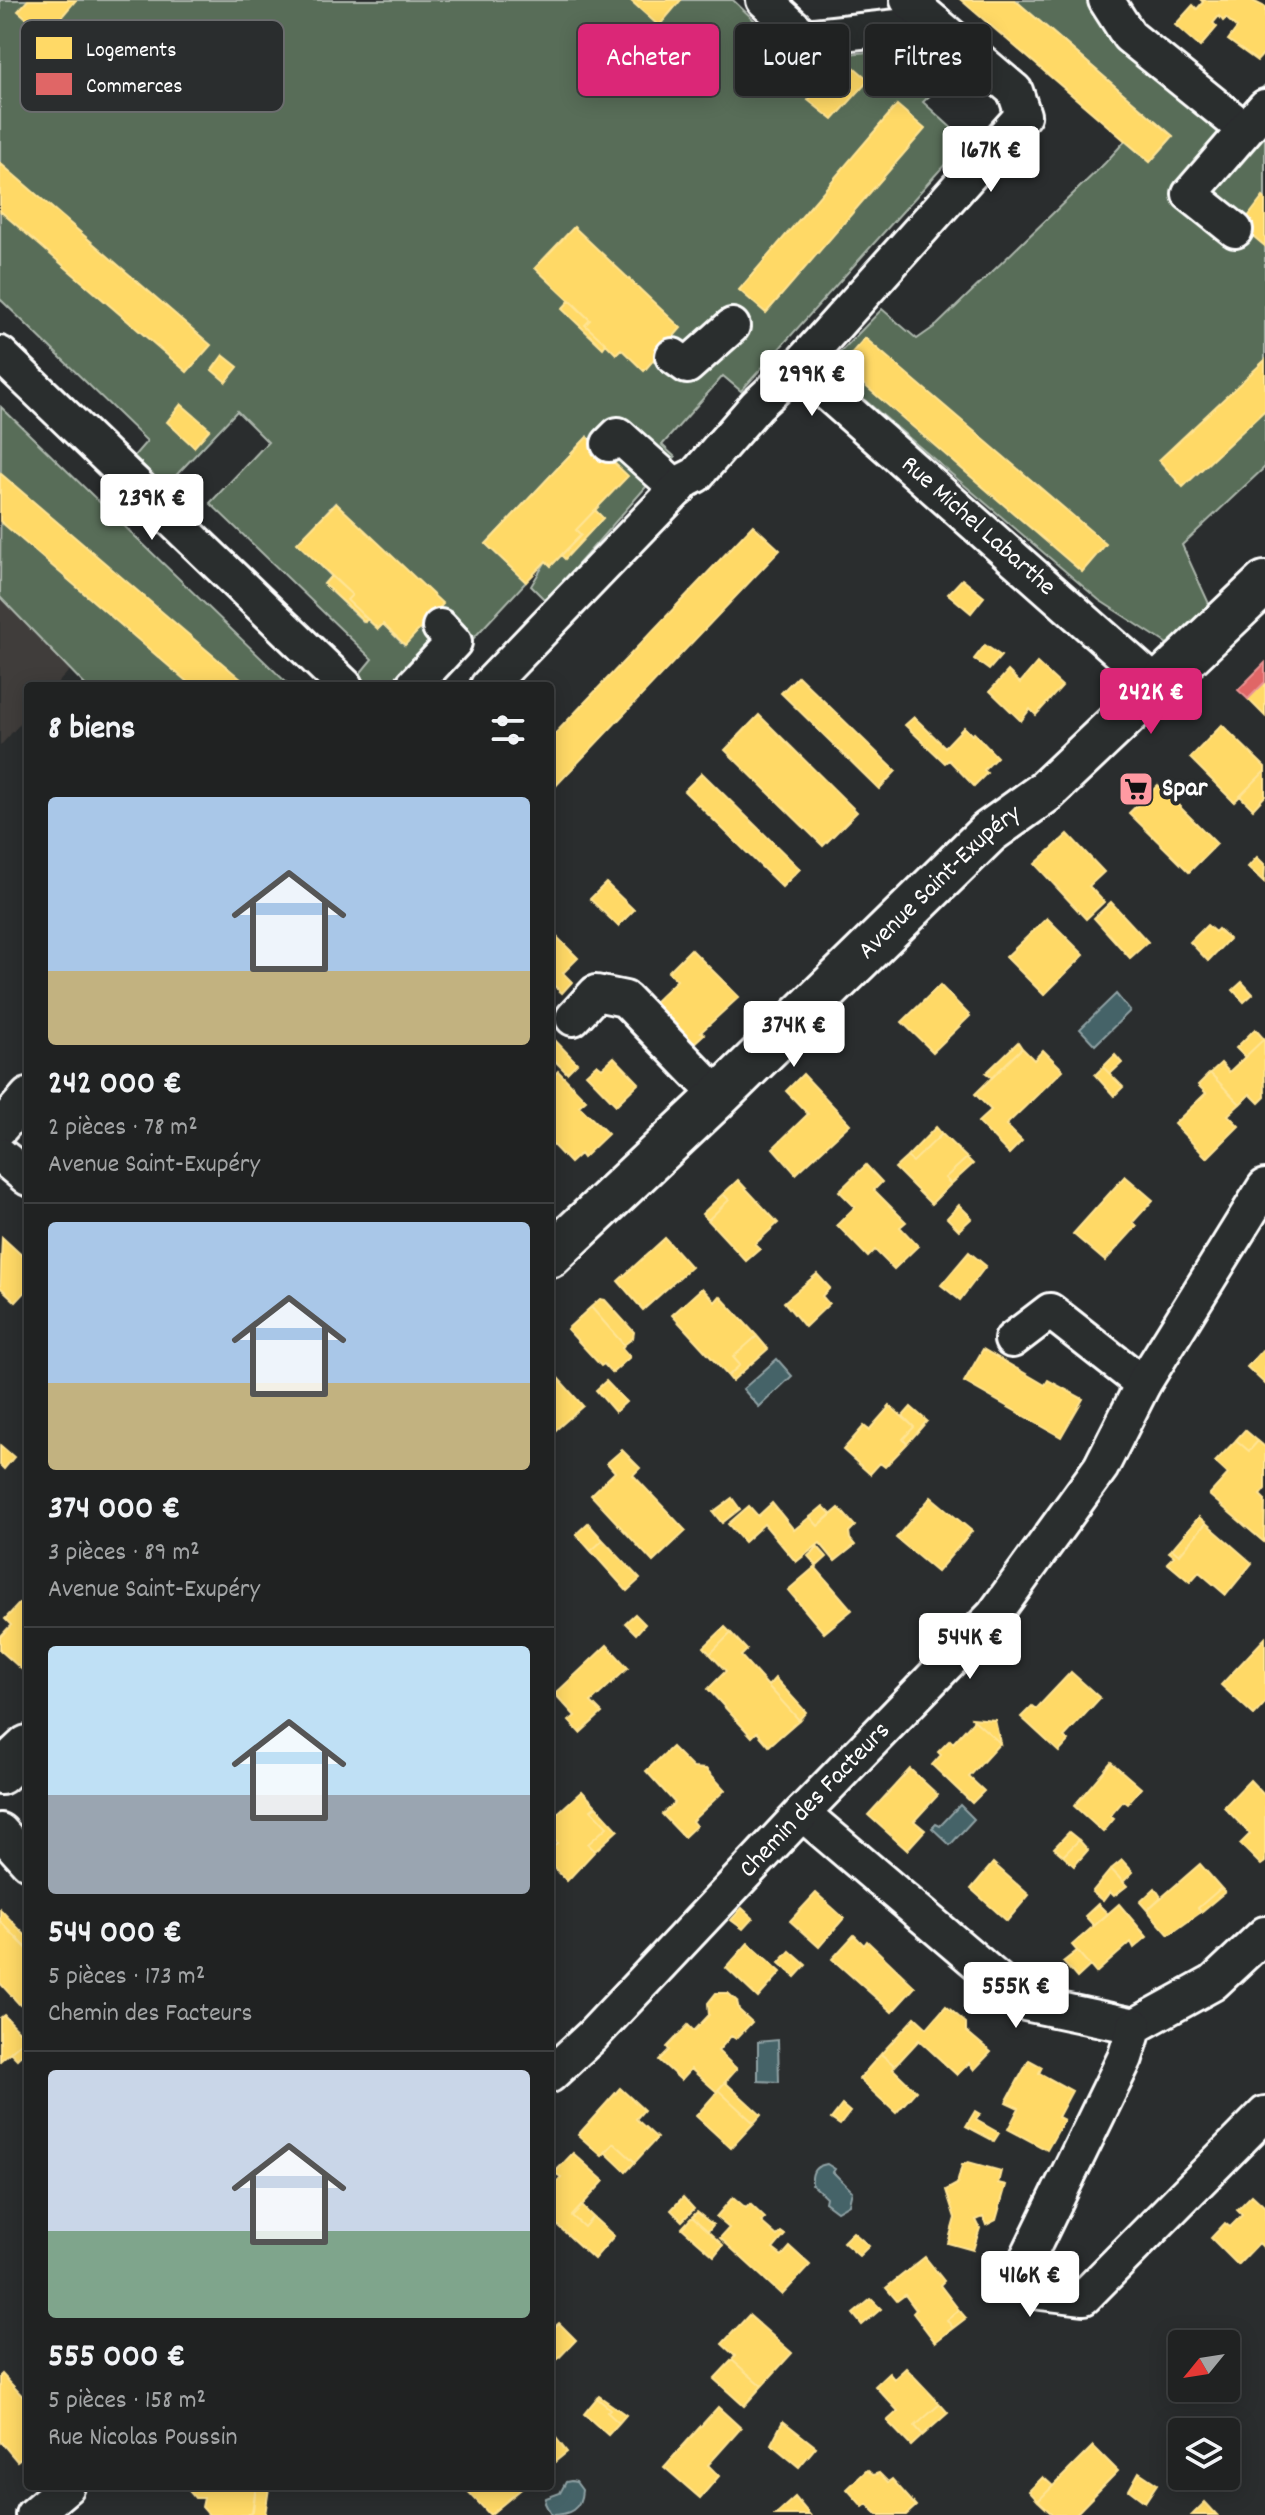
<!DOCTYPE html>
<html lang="fr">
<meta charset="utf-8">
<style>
body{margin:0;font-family:Dekko,sans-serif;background:#282a2a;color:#f1f3f6;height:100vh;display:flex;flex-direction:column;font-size:30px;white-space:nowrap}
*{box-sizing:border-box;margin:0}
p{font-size:26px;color:#a2a4a5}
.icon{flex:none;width:44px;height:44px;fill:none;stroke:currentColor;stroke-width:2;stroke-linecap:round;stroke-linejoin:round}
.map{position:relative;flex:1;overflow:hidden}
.details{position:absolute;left:24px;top:682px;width:530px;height:1808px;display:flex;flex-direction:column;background:#202222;border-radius:8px;box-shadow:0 4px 20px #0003,0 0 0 2px #3d3f40}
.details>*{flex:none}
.hud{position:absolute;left:578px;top:24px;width:566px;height:72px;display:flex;gap:16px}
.needle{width:52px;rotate:240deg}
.fabs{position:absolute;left:1168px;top:2330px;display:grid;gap:16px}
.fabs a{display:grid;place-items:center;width:72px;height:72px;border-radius:8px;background:#202222;box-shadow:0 4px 20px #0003,0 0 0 2px #3d3f40;font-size:40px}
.price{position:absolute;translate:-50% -68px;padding:0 18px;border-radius:8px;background:#fff;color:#222;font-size:26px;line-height:52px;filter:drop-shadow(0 2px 4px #0008)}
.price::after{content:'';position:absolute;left:50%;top:48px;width:24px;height:18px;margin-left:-12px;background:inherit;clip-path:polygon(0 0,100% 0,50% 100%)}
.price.selected{background:#db2777;color:#fff}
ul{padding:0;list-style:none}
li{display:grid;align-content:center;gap:16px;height:424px;padding:0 24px}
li+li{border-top:2px solid #3d3f40}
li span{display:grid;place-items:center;height:248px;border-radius:8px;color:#555}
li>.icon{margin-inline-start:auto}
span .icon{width:144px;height:144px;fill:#fffc;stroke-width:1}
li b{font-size:34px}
h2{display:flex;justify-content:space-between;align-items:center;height:96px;padding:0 24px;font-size:34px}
.tag{padding:0 28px;border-radius:8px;background:#202222;box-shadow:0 4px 20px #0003,0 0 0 2px #3d3f40;font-size:28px;line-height:72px}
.tag.selected{background:#db2777;color:#fff}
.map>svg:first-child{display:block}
.built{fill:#3f3c3a}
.green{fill:#596d58;stroke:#acb6ac;stroke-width:2}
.water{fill:#456367;stroke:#8fa1a4;stroke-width:2}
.homes{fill:#ffd966;stroke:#ffe494;stroke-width:2}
.shops{fill:#e06666;stroke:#e99494;stroke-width:2}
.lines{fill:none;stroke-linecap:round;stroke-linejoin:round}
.minor-casing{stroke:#fff;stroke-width:40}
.major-casing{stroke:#fff;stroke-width:48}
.minor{stroke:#2a2d2e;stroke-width:34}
.major{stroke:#2a2d2e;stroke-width:42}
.labels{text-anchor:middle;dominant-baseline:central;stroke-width:8;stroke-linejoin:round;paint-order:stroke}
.street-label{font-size:26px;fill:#fff;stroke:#2a2d2e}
.poi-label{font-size:26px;font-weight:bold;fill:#fff;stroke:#2a2d2e;text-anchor:start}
.key{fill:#2a2d2e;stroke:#6a6c6d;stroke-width:2}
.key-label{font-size:22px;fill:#fff}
</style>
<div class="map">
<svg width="1265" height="2515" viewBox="0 0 1265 2515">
<rect width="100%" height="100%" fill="#2a2d2e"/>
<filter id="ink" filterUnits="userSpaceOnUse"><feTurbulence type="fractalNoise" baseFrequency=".0125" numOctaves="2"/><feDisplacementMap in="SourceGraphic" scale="16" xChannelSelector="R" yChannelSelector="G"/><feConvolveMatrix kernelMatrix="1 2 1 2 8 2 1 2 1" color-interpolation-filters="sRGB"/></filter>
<g filter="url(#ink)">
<path class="built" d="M0,597L70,670L55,686H28V715L0,746Z"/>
<path class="green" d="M0,0H733L795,59L889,50L936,90L923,102L966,141L741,391L723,376L662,445L675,457L652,480L546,601L531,586L546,561L551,566L561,555L565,558L603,518L595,510L587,437L486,544L526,582L470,642L436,611L442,604L335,503L298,543L331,576L324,584L364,622L367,619L378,629L383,624L404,645L419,629L431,643L391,686H369L358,676L372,659L210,503L268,442L237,411L165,487L134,456L147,441L0,299Z
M1015,0H1094L1221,127L1265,85V467L1182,545L1211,608L1175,649L1099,600L826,367L882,309L917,339L937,325L1105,163L1125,141L1150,162L1173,136Z
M1,407L290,686H86L0,597Z"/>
<path class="water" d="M1116,994L1130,1011L1095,1045L1080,1029Z
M777,1359L792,1376L759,1407L743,1389Z
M960,1805L974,1819L950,1845L932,1828L936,1824L940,1826Z
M778,2040L779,2082L758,2081V2042Z
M827,2164L835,2169L833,2172L852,2191L849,2204L837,2211L825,2202L826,2197L812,2184C811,2171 815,2166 827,2164Z
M571,2481L576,2482L582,2490C581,2510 569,2515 551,2515L545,2503L546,2498L560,2493L566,2482Z"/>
<path class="homes" d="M28,0H76L46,35L18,11Z
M630,0H681L659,26Z
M961,0H1015L1173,136L1150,162Z
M1201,0H1251L1265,7V52L1257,61L1228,40L1237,28L1226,18L1223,21L1219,16L1213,23L1217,27L1200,47L1175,25L1193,5L1197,9L1203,2Z
M839,63L849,72L854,67L869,80L833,120L808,100Z
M897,105L925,129L766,313L739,290Z
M0,163L211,345L187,372L0,211Z
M1263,197L1265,199V246L1241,226Z
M574,227L681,328L644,371L621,349L616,354L606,344L585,325L590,320L535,268Z
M570,300L590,320L585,325L606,344L603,348L562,309Z
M865,338L1106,544L1082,572L841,365Z
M223,355L238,367L226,382L212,370Z
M1265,360V410L1183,487L1159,460Z
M181,404L210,429L194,447L167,422Z
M587,437L628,476L576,530L581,535L551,566L546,561L526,582L486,544Z
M0,473L182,629L249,686H192L0,521Z
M336,503L443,604L405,645L383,624L378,629L347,600L352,595L297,543Z
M595,510L603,518L565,559L561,555L581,535L576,530Z
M753,525L780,550L550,792V739Z
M331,576L352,595L347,600L367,619L365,622L324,584Z
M962,579L984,597L971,613L948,594Z
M985,645L1001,656L989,670L974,659Z
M1037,663L1062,686L1036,715L1030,709L1021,721L990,691L1008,671L1020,683Z
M798,676L896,771L879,789L781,693Z
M1265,682V716L1248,699Z
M759,715L857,812L823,846L725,750Z
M914,717L945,747L964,727L972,735L974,733L997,757L984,770L987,773L974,786L949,760L945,763L905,725Z
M1222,725L1265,767V771L1234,802L1190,758Z
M1265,771V796L1253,809L1240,796Z
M702,773L800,869L782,887L684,791Z
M1158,785L1217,844L1189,872L1129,813Z
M1068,834L1104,872L1089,886L1104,902L1086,919L1035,864Z
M1257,857L1265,865L1264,882L1248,867Z
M606,883L634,910L618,926L590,899Z
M1111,902L1148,942L1130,958L1094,918Z
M1047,918L1084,955L1044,995L1006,957Z
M1207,925L1215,932L1218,929L1229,939L1208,961L1190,942Z
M550,930L578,958L563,973L572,982L562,993L550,982Z
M691,949L739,997L701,1032L704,1034L692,1045L651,1005L677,980L668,972Z
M1242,982L1253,994L1244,1002L1233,990Z
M940,985L970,1016L933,1052L902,1022Z
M1255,1029L1264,1039L1245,1057L1236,1048Z
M550,1035L577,1063L567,1073L550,1056Z
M1264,1039L1265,1097L1259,1103L1250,1094L1240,1104L1210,1073L1221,1063L1229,1072Z
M1018,1042L1022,1048L992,1078L986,1073Z
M1022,1048L1034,1060L1043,1050L1063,1070L1006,1125L1022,1141L1009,1154L978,1122L991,1110L975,1094Z
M1115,1055L1122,1063L1110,1074L1103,1067Z
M614,1057L639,1083L616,1105L586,1074L597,1064L602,1068Z
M1103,1067L1123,1087L1114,1096L1095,1075Z
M558,1071L586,1100L579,1106L608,1134L583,1158L580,1154L570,1163L550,1142V1079Z
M1210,1073L1240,1104L1228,1115L1239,1126L1207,1158L1174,1124L1206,1093L1198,1085Z
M803,1074L850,1124L796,1174L773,1148L808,1114L786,1091Z
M936,1127L942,1134L913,1162L907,1157Z
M942,1134L967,1158L945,1178L951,1184L931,1204L895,1168L907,1157L913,1162Z
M967,1158L973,1164L951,1184L945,1178Z
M866,1165L882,1182L874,1190L906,1222L900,1227L918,1246L894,1269L875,1250L868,1257L837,1225L855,1207L839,1191Z
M1125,1176L1153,1200L1133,1222L1137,1226L1105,1261L1073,1234Z
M738,1180L778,1223L755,1244L760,1249L746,1261L708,1220L729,1200L723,1194Z
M723,1194L729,1200L708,1220L702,1214Z
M959,1205L972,1218L959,1230L947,1218Z
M2,1237L28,1261V1289L16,1302L0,1287Z
M665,1238L691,1267L643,1310L618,1281Z
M969,1252L986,1266L960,1300L941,1285Z
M817,1274L830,1288L822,1296L829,1304L805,1327L784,1302Z
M702,1288L715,1302L720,1296L757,1336L733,1357L740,1365L728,1376L672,1315Z
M600,1299L605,1300L634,1332L633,1338L624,1345L591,1307Z
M591,1307L624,1345L622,1348L630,1357L612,1373L604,1364L601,1366L567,1329Z
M757,1336L768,1349L732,1381L728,1376L740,1365L733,1357Z
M983,1349L1045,1385L1048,1380L1083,1399L1061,1437L964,1382Z
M1262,1350L1265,1352V1384L1247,1367Z
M550,1369L583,1406L550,1435Z
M606,1381L626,1402L615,1412L596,1390Z
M890,1406L914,1427L903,1439L907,1444L885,1467L880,1463L870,1474L843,1450L864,1426L869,1430Z
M911,1407L927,1421L907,1444L903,1439L914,1427L903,1416Z
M1245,1430L1258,1441L1249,1451L1236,1440Z
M1236,1440L1249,1451L1258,1441L1265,1447V1489L1260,1495L1265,1500L1264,1542L1209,1495L1228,1474L1215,1462Z
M0,1445L14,1457L4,1469L0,1465Z
M622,1450L640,1468L633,1475L686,1531L653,1562L591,1495L615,1472L607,1463Z
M931,1497L972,1531L937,1572L896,1538Z
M732,1498L740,1509L722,1523L713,1512Z
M772,1503L794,1530L810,1517L818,1526L839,1508L855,1526L849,1532L850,1539L855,1545L835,1561L820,1543L796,1562L764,1524L744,1542L728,1524L749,1506L758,1516Z
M823,1506L831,1514L818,1526L810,1517Z
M1199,1517L1206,1523L1179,1555L1172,1549Z
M588,1523L603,1540L591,1551L576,1534Z
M1206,1523L1252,1563L1226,1595L1199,1572L1190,1582L1167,1563L1174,1556L1169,1552L1172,1549L1179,1555Z
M603,1540L640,1579L627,1591L591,1551Z
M818,1547L827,1557L817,1566L808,1556Z
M815,1567L852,1610L824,1633L788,1590Z
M28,1594V1675L0,1650V1637L11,1625L5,1619Z
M635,1614L645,1624L636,1634L625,1623Z
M725,1627L731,1633L710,1654L704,1647Z
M731,1633L747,1650L741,1656L799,1720L769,1746L757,1732L752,1737L708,1689L726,1671L710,1654Z
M1265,1638V1703L1254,1715L1221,1685Z
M607,1645L628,1668L591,1702L602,1713L580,1733L569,1721L575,1716L555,1694Z
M1071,1672L1100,1698L1064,1737L1069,1741L1059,1752L1021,1717L1032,1706L1036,1709Z
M775,1678L806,1712L799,1720L768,1686Z
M972,1718L995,1720L1000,1743L974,1720Z
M974,1720L1000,1743L969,1777L984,1791L972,1803L932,1765L941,1755L938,1752L950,1740L953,1743Z
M672,1747L693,1768L706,1769L725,1790L692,1821L696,1826L684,1837L662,1814L675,1803L646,1771Z
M1111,1762L1141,1788L1127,1804L1123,1801L1110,1816L1114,1819L1103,1832L1074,1806Z
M910,1769L938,1795L914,1821L925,1830L907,1850L868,1815Z
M1250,1780L1265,1796V1862L1261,1865L1240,1844L1250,1834L1224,1807Z
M582,1791L596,1806L591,1810L607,1827L588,1844L595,1851L567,1881L550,1863V1850L557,1843L550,1836V1820Z
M596,1806L618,1830L595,1851L588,1844L607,1827L591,1810Z
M1069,1832L1079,1840L1063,1856L1054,1848Z
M1079,1840L1088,1850L1074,1866L1063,1856Z
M1122,1860L1133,1872L1123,1882L1111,1869Z
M993,1863L1029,1895L1007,1921L971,1889Z
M1200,1864L1221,1888L1198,1908L1201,1912L1169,1935L1147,1910Z
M1111,1869L1127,1886L1114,1896L1110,1892L1103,1901L1092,1892Z
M1155,1888L1161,1897L1147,1910L1140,1902Z
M1221,1888L1225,1892L1201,1912L1198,1908Z
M816,1893L844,1918L819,1947L790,1921Z
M1098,1904L1108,1914L1094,1926L1085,1916Z
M1119,1904L1147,1937L1134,1948L1131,1942L1096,1973L1072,1945Z
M742,1908L753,1918L743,1929L731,1920Z
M0,1909L28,1938L27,1949L0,1921Z
M0,1921L28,1949V1997L20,2005L0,1983Z
M854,1935L864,1945L867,1941L915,1987L892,2012L832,1959Z
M748,1943L781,1972L758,1998L726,1968Z
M790,1951L806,1965L795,1977L779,1963Z
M1077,1951L1090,1966L1077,1978L1063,1962Z
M716,1993H728L737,2001L739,2010L752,2022L736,2039L731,2036L718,2051L737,2069L718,2090L754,2123L731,2148L696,2116L717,2092L691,2069L681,2080L659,2060L669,2050L667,2047L688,2025L694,2031L709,2015L708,2003Z
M946,2006L966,2023V2031L991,2052L974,2070L969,2063L957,2075L919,2040L895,2066L881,2054L915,2017L927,2028Z
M4,2015L26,2038L0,2061V2018Z
M27,2037L28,2048L17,2059L10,2052Z
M881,2054L895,2066L893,2069L916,2091L896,2113L859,2079Z
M1029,2060L1042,2067L1039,2073L1072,2091L1058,2117L1064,2120L1047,2150L1008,2129L1019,2108L1006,2102Z
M725,2082L761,2115L754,2123L718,2090Z
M620,2088L644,2110L636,2119L657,2138L635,2162L614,2143L602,2156L578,2135Z
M842,2105L850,2112L840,2125L831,2119Z
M975,2111L980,2114L976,2120L999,2133L994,2141L966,2126Z
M614,2143L635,2162L626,2172L605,2152Z
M573,2153L604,2181L572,2216L584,2227L593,2217L614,2236L594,2259L557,2225L553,2229L550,2225V2189L561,2177L554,2173Z
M968,2162L1001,2171L998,2183L1006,2185L996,2220L986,2225L983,2217L976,2220L980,2228L973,2250L948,2243L955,2218L946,2190L957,2184L962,2165Z
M1252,2195L1265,2207V2249L1259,2243L1238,2265L1211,2238L1225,2223L1230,2227L1242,2215L1237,2210Z
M683,2197L694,2209L682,2221L671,2210Z
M733,2197L746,2208L750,2204L765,2218L761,2222L777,2236L781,2232L785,2235L773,2249L782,2256L790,2247L810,2265L782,2295L720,2238L729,2228L716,2217Z
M582,2206L593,2217L584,2227L572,2216Z
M697,2212L713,2225L708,2231L692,2217Z
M692,2217L723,2245L714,2256L682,2228Z
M853,2232L869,2246L859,2256L843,2242Z
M925,2257L944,2281L940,2285L959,2310L947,2320L953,2328L935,2342L913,2313L916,2310L905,2295L897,2301L886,2288Z
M871,2299L881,2309L862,2325L853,2314Z
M959,2310L966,2318L953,2328L947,2320Z
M749,2315L792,2353L762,2386L732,2360L735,2356L722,2344Z
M559,2323L576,2340L552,2365L550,2363V2331Z
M732,2360L762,2386L744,2406L714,2379Z
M906,2368L940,2404L915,2426L923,2435L911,2446L887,2421L898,2411L875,2386L889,2373L894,2379Z
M2,2374L28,2402L26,2417L28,2420V2452L17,2461L0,2441V2376Z
M599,2396L626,2415L619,2423L607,2412L610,2409L597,2398Z
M597,2398L610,2409L607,2412L619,2423L608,2435L584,2414Z
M940,2404L948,2413L923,2435L915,2426Z
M718,2407L741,2428L708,2465L719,2476L700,2498L664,2467Z
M783,2421L816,2447L799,2467L771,2444Z
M550,2430L567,2452L550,2466Z
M1093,2446L1118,2471L1075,2515H1053L1038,2501Z
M867,2470L873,2475L879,2473L888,2482L892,2479L916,2506L906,2515H878L867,2504L863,2507L847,2489Z
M1139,2472L1157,2484L1145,2502L1129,2490Z
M1043,2477L1053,2486L1038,2501L1029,2491Z
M189,2486H256L252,2512L247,2515H209L202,2507L204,2498H195L189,2491Z
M463,2486H525L490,2515Z
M256,2487L269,2488L265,2515H247L253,2511Z
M795,2497L810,2515H775Z
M1205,2502L1217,2515H1192Z"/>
<path class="shops" d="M1265,663V682L1248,699L1238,690Z"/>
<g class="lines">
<defs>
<g id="minor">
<path d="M764,0L805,37L935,23"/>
<path d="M1106,0L1129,36L1244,129"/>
<path d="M1235,230L1190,194L1265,107"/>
<path d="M0,354L345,686"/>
<path d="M673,356L687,366L732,326"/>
<path d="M798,367L1023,115L1015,91L908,0"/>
<path d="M609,444L618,435L678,489"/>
<path d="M413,686L454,642L440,627"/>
<path id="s1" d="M488,686L686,480L696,475L757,405L798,367L1157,685"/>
<path d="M573,1018L596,993L625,999L719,1096"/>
<path d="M0,1128L28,1096"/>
<path d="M0,1155L28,1178"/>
<path d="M1012,1340L1050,1311L1143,1384"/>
<path d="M802,1813L1025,2003L1135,2026L1213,1983L1265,1934"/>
<path d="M0,1831L28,1862"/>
<path d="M1135,2026L1125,2058L1027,2259L1041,2292L1084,2297L1265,2114"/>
<path id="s2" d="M550,2075L592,2036L802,1813L994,1615L1101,1467L1143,1384L1265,1187"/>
<path d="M33,2515L67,2486"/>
</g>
<g id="major">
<path id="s3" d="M550,1256L719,1096L989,832L1045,792L1265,583"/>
<path d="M0,1773L28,1747"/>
</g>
</defs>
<use href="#minor" class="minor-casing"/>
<use href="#major" class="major-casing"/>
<use href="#minor" class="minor"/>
<use href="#major" class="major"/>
</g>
</g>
<defs>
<symbol id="supermarket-square" viewBox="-11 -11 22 22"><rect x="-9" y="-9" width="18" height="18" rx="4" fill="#ff9aa2" stroke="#2a2d2e"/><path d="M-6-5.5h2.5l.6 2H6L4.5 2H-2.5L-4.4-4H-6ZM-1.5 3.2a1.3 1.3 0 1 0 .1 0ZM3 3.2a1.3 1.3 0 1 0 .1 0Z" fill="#111"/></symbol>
</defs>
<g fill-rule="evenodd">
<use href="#supermarket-square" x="1116" y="769" width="40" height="40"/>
</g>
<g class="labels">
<g class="street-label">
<text stroke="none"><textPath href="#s1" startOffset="686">Rue Michel Labarthe</textPath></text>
<text stroke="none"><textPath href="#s3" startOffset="540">Avenue Saint-Exupéry</textPath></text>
<text stroke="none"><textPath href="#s2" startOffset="382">Chemin des Facteurs</textPath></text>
</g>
<g class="poi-label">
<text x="1162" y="789">Spar</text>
</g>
</g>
<rect x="20" y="20" width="264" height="92" rx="12" class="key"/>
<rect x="36" y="37" width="36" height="22" fill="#ffd966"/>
<rect x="36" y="73" width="36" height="22" fill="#e06666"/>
<g class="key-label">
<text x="86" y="56">Logements</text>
<text x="86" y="92">Commerces</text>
</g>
</svg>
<div class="fabs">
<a><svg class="needle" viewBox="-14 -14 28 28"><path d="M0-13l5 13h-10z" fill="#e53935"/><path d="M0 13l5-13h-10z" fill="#a2a4a5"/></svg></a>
<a><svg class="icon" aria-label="layers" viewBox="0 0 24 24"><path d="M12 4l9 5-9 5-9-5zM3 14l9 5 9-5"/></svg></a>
</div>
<b class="price" style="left:991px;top:194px">167K €</b>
<b class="price" style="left:812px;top:418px">299K €</b>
<b class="price" style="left:152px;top:542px">239K €</b>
<b class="price selected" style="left:1151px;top:736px">242K €</b>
<b class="price" style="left:794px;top:1069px">374K €</b>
<b class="price" style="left:970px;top:1681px">544K €</b>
<b class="price" style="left:1016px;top:2030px">555K €</b>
<b class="price" style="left:1030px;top:2319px">416K €</b>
<div class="hud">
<a class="tag selected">Acheter</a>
<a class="tag">Louer</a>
<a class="tag">Filtres</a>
</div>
<section class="details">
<h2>8 biens<svg class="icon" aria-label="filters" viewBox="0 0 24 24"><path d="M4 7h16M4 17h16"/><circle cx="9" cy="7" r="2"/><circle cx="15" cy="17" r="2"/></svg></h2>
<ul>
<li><span style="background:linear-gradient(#a9c7e8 70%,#c2b280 0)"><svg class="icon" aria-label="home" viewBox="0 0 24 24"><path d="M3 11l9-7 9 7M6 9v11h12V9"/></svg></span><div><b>242 000 €</b><p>2 pièces · 78 m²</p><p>Avenue Saint-Exupéry</p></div></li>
<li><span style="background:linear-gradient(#a9c7e8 65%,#c2b280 0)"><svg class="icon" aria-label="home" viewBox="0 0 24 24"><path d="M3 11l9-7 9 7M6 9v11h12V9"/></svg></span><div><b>374 000 €</b><p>3 pièces · 89 m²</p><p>Avenue Saint-Exupéry</p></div></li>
<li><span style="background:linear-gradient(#bfe0f5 60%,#9aa5b1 0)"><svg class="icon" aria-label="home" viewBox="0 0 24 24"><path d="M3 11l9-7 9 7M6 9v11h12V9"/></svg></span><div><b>544 000 €</b><p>5 pièces · 173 m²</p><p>Chemin des Facteurs</p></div></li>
<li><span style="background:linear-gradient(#c9d6e8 65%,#7fa58c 0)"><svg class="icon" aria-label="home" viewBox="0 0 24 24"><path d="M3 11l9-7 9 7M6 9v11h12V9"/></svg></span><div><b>555 000 €</b><p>5 pièces · 158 m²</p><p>Rue Nicolas Poussin</p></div></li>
</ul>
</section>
</div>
